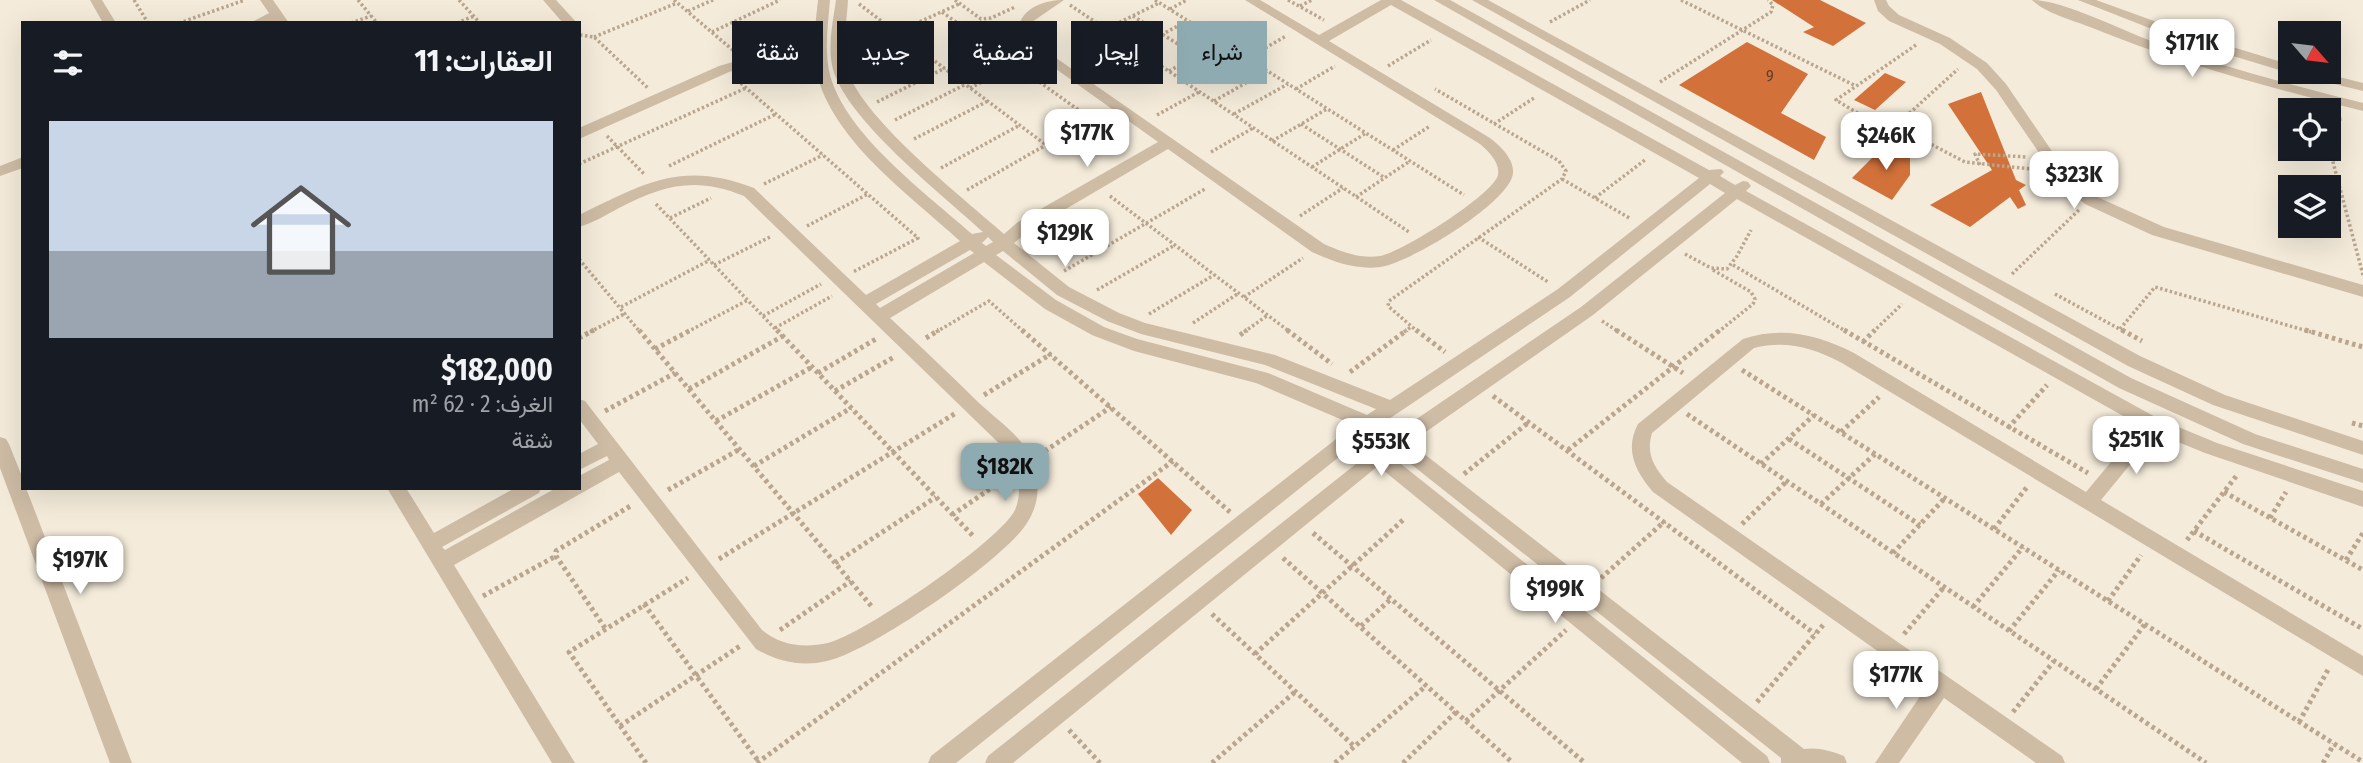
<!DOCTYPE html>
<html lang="ar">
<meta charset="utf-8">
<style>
body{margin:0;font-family:"Fira Sans Condensed",Vazirmatn,sans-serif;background:#20242c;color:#f1f3f6;direction:rtl;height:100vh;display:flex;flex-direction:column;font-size:26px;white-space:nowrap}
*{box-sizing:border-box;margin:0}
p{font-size:23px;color:#9ea1a6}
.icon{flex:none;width:38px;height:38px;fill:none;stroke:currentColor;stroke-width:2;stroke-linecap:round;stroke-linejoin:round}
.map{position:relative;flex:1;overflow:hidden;direction:ltr}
.panel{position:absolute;left:21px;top:21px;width:560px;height:469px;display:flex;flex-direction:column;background:#171b24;border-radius:0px;box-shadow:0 7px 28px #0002;direction:rtl}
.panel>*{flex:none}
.top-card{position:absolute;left:602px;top:21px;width:665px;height:63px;direction:rtl;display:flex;gap:14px}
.needle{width:46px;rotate:118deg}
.buttons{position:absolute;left:2278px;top:21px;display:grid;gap:14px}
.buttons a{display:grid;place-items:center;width:63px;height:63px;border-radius:0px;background:#171b24;box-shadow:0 7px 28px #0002;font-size:35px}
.price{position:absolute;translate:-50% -60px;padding:0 16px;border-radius:14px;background:#fff;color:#222;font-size:23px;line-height:46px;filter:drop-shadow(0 2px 4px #0008)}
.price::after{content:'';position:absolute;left:50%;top:42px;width:21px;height:16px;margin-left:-10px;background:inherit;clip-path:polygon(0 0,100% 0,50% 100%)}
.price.active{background:#8fabb2;color:#111}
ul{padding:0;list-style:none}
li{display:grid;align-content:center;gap:14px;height:371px;padding:0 28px}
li+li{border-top:2px solid #363941}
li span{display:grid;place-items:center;height:217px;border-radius:0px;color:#555}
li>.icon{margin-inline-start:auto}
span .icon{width:126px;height:126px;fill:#fffc;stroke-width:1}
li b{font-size:30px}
h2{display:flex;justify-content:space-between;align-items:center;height:84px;padding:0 28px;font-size:30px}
.chip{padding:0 24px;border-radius:0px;background:#171b24;box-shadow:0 7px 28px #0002;font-size:24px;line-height:63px}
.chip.active{background:#8fabb2;color:#111}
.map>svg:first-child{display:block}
.building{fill:#d2713a}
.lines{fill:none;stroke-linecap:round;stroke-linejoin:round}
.path-far1{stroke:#baa68f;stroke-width:3.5;stroke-dasharray:2.5 2.5;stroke-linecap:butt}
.path{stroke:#baa68f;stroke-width:5;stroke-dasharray:3.5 3.5;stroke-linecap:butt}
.minor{fill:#cebca5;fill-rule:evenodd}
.labels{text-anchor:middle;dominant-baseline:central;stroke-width:6;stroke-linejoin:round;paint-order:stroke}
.far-number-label{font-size:16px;fill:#5f402c}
</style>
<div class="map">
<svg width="2363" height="763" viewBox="0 0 2363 763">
<rect width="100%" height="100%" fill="#f4ebda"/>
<path class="building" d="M1772,0H1820L1866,23L1833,46L1803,32L1814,27Z
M1747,42L1808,74L1781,113L1826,137L1814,160L1679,85Z
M1885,73L1906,82L1875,110L1854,100Z
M1981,92L2016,180L2026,185L2019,190L2026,205L2018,209L2010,197L1970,227L1930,205L1992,170L1948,104Z
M1886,144L1910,155V175L1892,200L1852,178Z
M1158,478L1192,510L1171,535L1138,494Z"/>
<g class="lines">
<path class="path-far1" d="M134,0L148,23
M358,0L377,23
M459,0L480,23
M674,0L735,52
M955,0L981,19L991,18L1015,7
M1155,0L1464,195
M1288,0L1324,20
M1681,0L1856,86
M859,4L1046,145
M1070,5L1409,232
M1300,6L1312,0
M1170,9L1187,0
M688,11L713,0
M942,12L1091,119
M1133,16L1197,56
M1550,22L1590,0
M179,23L245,0
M351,23L371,16
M457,23L474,16
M1106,29L1159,3
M712,32L780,0
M897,32L959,4
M580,35L594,37L648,88
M594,37L677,3
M1916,45L1836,100L1882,128L1891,130L1958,69
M1135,49L1187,21
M1248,58L1286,36
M1388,66L1431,40
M1169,71L1222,42
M858,72L914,45
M737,80L918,238L853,272
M1660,82L1771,12L1773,5L1768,0
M970,88L1027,59
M1296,89L1335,66
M1214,101L1267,71
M877,102L945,68
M1234,114L1288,84
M1157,115L1199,92
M895,120L966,84
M2329,120L2342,119
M1301,124L1385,178
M1494,124L1534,98
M1896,126L1965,162L2040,170
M607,136L645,175
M914,139L988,101
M1272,141L1327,109
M2329,147L2363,275
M1393,150L1430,126
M1211,152L1253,128
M579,164L746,88
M1980,165L1975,154L2027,157
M669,166L776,114
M1312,167L1366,133
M941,168L1020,125
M1562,179L1631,219
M764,184L823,155
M967,190L1102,113
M1110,196L1290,332
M1356,197L1410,161
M1595,198L1645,160
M656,204L778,332
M1300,216L1343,188
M670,218L711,198
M807,226L868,194
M1478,237L1548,282
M1685,254L1711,268L1727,269L1737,256L1751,230
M579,259L640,332
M714,265L772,236
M1733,265L1847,332
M1713,270L1751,292L1755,299L1753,304L1718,332
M1064,271L1205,189
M2012,274L2079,210
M1097,290L1175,245
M2055,294L2125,332
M1244,297L1303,258
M621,307L710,260
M1149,314L1214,275
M763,316L821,284
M1602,321L1619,332
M1193,323L1239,293
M775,328L832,296
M2120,329L2155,287L2311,332
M590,332L626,313
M687,332L748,300
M936,332L989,301L1024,332
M1244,332L1268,315
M1404,332L1411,327
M1418,332L1388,306L1389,301L1562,179L1566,171L1559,161L1435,89
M1873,332L1902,304"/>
<path class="path" d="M639,330L873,608
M777,330L974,537
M1022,330L1230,512
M1287,330L1332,364
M1416,330L1445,352
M1616,330L1683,373
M1844,330L2088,473
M2122,330L2142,341
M2305,330L2363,347
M1240,335L1247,330
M579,338L594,330
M926,338L939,330
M1863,342L1875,330
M655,349L691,330
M1742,370L2363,762
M1350,372L1407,330
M818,373L876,339
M689,389L783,336
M835,391L894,357
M984,395L1051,354
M1493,396L1815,634
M605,411L675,373
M1687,414L2206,763
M716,421L812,367
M2352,423L2363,426
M2008,428L2047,385
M1841,432L1879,397
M1789,439L1920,525
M1568,450L1720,330
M1039,455L1111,407
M1761,464L1814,415
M754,466L851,408
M1464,474L1529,422
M668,490L740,449
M2224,492L2363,570
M1821,504L1875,454
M952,515L1009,476
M2270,518L2286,492
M1742,524L1787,481
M1994,529L2027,487
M2194,531L2363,629
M1313,533L1585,763
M2187,540L2237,475
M1893,553L1945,498
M1283,558L1513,763
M719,559L956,413
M2346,560L2363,533
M835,563L936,497
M1601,578L1665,521
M483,596L556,556
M2108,601L2141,555
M644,604L759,762
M1973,607L2023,547
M1212,614L1355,747
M1361,626L1391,599
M605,628L556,556V551L632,505
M780,630L851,581
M2009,631L2059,570
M1904,634L1944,587
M1255,654L1403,520
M2096,689L2145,624
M1757,702L1824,624
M2013,712L2054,661
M1466,721L1566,630
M2299,722L2329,668
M620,726L740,646
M1069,730L1100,763
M646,763L569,652L688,578
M757,763L1173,461
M1212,763L1295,692
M1335,763L1426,686
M1403,763L1456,712
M2323,763L2334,744"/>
<path class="minor" d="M90,0H102L116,23H103Z
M260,0H273L289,23L274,21L250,23L269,13Z
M543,0H556L577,23H563Z
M818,0H830C828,25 824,51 830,75C846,135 927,194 972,234L983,232C943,195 842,117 832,65C828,44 833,21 836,0H848C847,21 842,43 846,64C854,113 965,199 1004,234L1018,222L1158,142L1024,46L1018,29C1022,7 1045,0 1064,0L1032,22L1031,29L1036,44L1324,244C1342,252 1360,259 1380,256C1401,253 1494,194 1498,175C1500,162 1489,152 1480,144L1245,0H1260L1319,35L1381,0H1401L1709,170L1721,169L1724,172L1720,176L1735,185L1743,181L1748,182L1751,186L1746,191L2159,419L2217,443L2363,491V507L2205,453L2156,433L2101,500L2363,656V676L1842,363C1813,348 1786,340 1754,348L1652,433C1646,453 1653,466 1667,482L2062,756L2065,763H2036L1944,698L1899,763H1875L1927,686L1653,492C1636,472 1624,450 1638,424L1743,339C1783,326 1818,335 1854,353L2086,492L2141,426L1737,199L1593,315L1410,443L1804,749C1818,747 1831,751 1844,756L1847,763H1781V758L1397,453L1391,456L1767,756L1770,763H1742L1378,466L1013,763H985L988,756L1390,437L1581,307L1725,193L1710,184L1570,297L1374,429L956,763H928L931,756L1354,425L1256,383L1134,351L1092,335L1045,309L984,262L890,318C920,346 950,374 979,403C993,416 1010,428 1022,443C1029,452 1034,466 1036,477C1040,493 1036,509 1027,523C1004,560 870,652 827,661C802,667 778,662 756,649L619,472L454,565L575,763H552L387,488H406L434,533L515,488H541L539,493L442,547L445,550L556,488H579V476L609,460L607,456L579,470V454L598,444L579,419V399L585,401L762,630C781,646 804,648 828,643C862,635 1000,541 1015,510C1023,491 1018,470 1009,453L744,196C696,176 663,185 619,208C606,215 593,223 579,227V215C644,183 683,160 754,188L866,295L960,241C908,193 819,132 814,55L749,66L729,72L579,139V128L719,66L747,58L813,47ZM1391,5L1699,178L1558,289L1390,400L1275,355L1145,323L1119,313L1069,287L1014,243L1030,230L1168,149L1312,252C1334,262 1356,270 1380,267C1408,264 1511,202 1513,173C1514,158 1500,146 1490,138L1329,41ZM988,237L993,242L986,246L982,243ZM970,250L974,253L880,308L876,304ZM1003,251L1057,295L1107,321L1141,334L1265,365L1376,409L1367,415L1268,373L1137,339L1104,327L1056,300L996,255Z
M1434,0H1450L2131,378L2255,434L2363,469V483L2243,444L2119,388Z
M1472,0H1488L2140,356L2225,395L2363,441V455L2213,405L2128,366Z
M1874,0H1886L1889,6L1899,15L1950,38L1987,63L2006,84L2069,176L2095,196L2164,227L2363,285V297L2152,235L2085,204L2059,182L1996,90L1977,69L1940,44L1889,21L1878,11Z
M2032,0C2064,0 2127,33 2162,45C2228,68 2295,86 2363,103V111C2271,88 2178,63 2090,27C2072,20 2045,13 2032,0Z
M2078,0H2096L2190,34L2291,65V72H2296H2286L2180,40Z
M2296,72H2319L2363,83V91L2298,75Z
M23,157V168L0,176V166Z
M0,437L6,439L9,444L23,479V488H26L132,763H110L0,468Z"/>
</g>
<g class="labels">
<g class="far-number-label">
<text x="1770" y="75">9</text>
</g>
</g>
</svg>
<div class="buttons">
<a><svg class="needle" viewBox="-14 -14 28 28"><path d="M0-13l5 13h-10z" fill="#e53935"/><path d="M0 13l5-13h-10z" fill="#9ea1a6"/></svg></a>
<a><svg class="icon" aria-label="locate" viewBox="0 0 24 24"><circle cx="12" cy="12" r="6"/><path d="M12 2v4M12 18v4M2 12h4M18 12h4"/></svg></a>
<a><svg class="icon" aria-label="layers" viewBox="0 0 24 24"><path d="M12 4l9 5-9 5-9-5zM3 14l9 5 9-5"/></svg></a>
</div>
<b class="price" style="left:2192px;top:79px">$171K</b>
<b class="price" style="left:1087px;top:169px">$177K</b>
<b class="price" style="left:1886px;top:172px">$246K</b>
<b class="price" style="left:2074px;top:211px">$323K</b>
<b class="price" style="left:1065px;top:269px">$129K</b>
<b class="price" style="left:2136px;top:476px">$251K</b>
<b class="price" style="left:1381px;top:478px">$553K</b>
<b class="price active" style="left:1005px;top:503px">$182K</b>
<b class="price" style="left:80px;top:596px">$197K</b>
<b class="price" style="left:1555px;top:625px">$199K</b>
<b class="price" style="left:1896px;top:711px">$177K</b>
<div class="top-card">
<a class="chip active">شراء</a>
<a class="chip">إيجار</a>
<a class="chip">تصفية</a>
<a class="chip">جديد</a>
<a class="chip">شقة</a>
</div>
<section class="panel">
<h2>العقارات: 11<svg class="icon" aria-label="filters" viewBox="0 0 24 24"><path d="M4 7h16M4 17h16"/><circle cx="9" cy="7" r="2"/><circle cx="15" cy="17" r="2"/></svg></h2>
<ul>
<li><span style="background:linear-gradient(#c9d6e8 60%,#9aa5b1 0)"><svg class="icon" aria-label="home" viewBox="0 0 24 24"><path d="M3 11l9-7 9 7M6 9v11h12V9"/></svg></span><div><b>$182,000</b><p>الغرف: 2 · 62 m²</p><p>شقة</p></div></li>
</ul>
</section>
</div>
